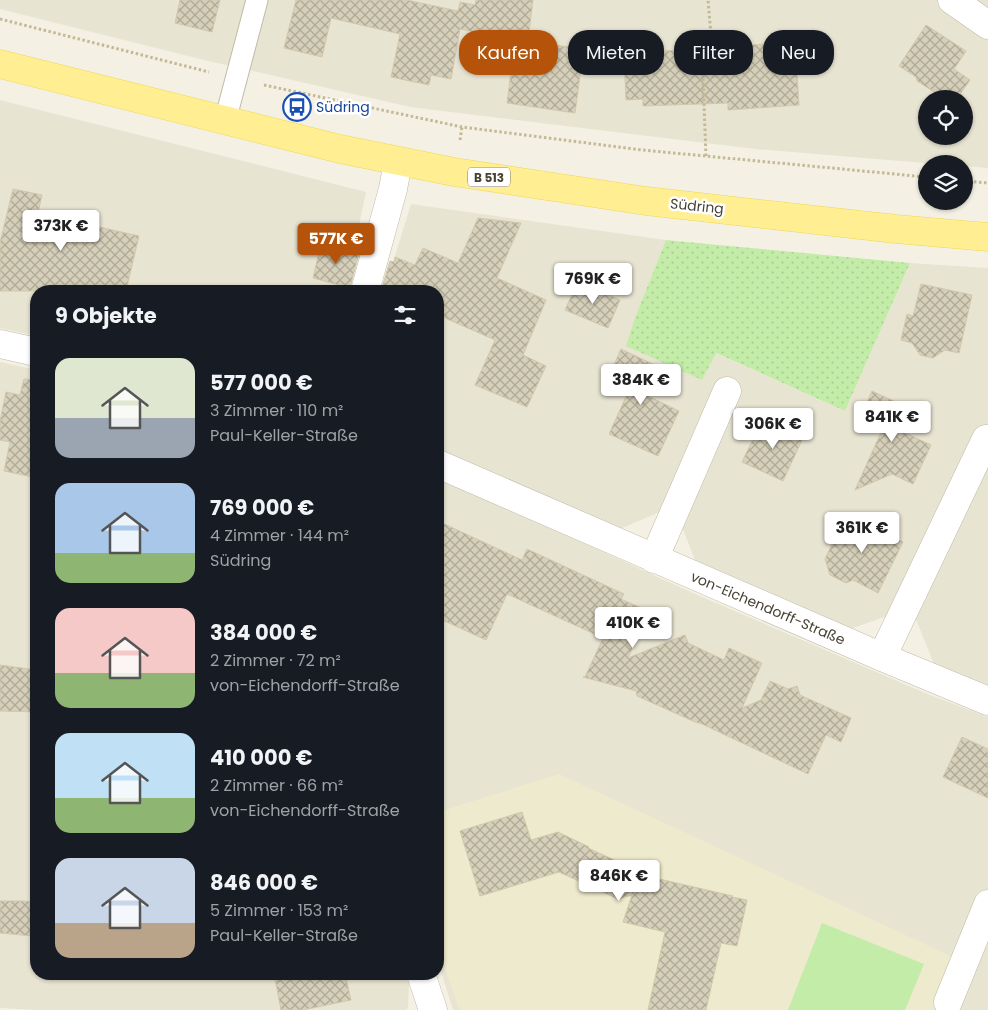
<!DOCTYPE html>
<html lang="de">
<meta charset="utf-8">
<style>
body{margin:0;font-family:Poppins,sans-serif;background:#20242c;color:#f1f3f6;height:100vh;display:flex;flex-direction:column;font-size:19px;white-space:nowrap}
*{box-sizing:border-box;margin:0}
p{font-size:16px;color:#9ea1a6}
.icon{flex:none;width:28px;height:28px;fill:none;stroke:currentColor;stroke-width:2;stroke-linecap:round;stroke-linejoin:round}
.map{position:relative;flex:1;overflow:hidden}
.side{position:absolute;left:30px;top:285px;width:414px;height:695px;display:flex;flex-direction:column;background:#171b24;border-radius:20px;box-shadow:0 1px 4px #0004}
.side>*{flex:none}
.hud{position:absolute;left:459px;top:30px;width:454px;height:45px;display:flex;gap:10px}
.tools{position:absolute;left:918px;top:90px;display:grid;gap:10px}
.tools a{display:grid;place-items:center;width:55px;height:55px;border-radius:50%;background:#171b24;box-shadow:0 1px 4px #0004;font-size:25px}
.price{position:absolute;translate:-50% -42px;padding:0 11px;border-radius:5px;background:#fff;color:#222;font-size:16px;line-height:32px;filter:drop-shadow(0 1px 2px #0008)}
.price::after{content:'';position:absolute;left:50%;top:30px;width:15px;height:11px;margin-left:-8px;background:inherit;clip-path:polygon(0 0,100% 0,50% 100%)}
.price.active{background:#b45309;color:#fff}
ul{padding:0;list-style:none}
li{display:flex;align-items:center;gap:15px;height:125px;padding:0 25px}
li span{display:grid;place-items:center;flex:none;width:140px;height:100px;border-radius:15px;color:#555}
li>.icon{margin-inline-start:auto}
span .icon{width:60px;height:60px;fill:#fffc;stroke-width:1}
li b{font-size:21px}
h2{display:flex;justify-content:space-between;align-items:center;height:60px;padding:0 25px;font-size:21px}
.pill{padding:0 18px;border-radius:20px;background:#171b24;box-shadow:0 1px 4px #0004;font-size:18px;line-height:45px}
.pill.active{background:#b45309;color:#fff}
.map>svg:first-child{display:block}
.residential{fill:#e8e4d2;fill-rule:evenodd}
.education{fill:#eeeacd}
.grass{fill:url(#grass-dots)}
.green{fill:#c4eca9}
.building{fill:url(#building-cross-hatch);stroke:#d2c8ab}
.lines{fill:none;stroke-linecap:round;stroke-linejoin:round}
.lane-casing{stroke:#c0bba6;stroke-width:23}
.street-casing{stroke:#c0bba6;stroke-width:29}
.primary-casing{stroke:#eed658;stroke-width:29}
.path{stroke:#c3b996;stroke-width:3;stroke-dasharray:2.5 2.5;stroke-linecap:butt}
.lane{stroke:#fff;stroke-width:21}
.street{stroke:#fff;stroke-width:28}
.primary{stroke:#ffef92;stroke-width:28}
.labels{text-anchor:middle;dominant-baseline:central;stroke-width:5;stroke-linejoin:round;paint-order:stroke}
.shield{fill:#fff;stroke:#7e7b71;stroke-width:1}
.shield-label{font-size:12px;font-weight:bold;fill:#474234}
.transit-label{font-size:14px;fill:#164399;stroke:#fff;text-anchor:start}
.street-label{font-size:14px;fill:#474234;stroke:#fff}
</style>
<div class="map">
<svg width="988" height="1010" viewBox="0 0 988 1010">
<defs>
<pattern id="grass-dots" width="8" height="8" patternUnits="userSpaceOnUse" patternTransform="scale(1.25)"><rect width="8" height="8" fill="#c4eca9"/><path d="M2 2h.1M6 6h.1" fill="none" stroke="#aacc92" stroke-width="1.8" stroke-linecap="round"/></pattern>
<pattern id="building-cross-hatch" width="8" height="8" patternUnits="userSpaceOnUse" patternTransform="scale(1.25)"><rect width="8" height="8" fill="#d6cfb9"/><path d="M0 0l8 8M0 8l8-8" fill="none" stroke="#afaa97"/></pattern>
</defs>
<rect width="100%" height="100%" fill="#f4f1e4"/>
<path class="residential" d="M0,0H988V168L964,166V164H937L755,149L410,107L200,59L0,9ZM926,99H964V136H926Z
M0,100L366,192L345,291H36V336L0,328Z
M411,204L666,240L636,315L715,353L845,411L910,263L988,268V686L934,664L915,617L890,615L839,633L700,573L679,519L662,511L613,532L438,452V291H384Z
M0,362L36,370V974H406L409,983L408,1008L406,1010H37L0,1008Z
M438,477L693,593L925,693L988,717V1010H453L438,962Z"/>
<path class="education" d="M559,774L955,958L934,1010H459L438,946V812Z"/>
<path class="grass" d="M666,240L910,263L845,411L716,353L702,380L626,346L636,315Z"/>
<path class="green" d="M822,923L924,964L905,1010H788Z"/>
<path class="building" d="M180,0H220L212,32L175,23Z
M296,0H407L458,11L460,2L475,5L476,0H533L528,41L582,49V61L575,113L507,103L515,40L460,29L451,79L431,75L429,85L391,77L400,34L331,18L322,57L284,48Z
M926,25L966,51L954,69L970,80L957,99H945L917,81L916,77L899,66Z
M795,42L799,105L728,110V103L643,106V99L626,100L624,55L664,53V51Z
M13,189L42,195L38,213L139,236L126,291H0V242Z
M478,218L521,223L497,278L546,300L523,355L546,366L527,407L475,385L495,340L438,315V291H381L390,261L394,262L395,257L415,265L423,248L458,263Z
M321,243L359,253L350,288L313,278Z
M578,281L620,300L608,328L565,310Z
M921,284L972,295L959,353L945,350L933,358L920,355L912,343L901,340L907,314L913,316Z
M621,349L659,367L646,395L679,411L658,456L609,434L630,388L608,378Z
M24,379L36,380V462L33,477L4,471L10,442L0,440V421L6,392L20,395Z
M872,391L911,409L901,431L931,445L913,484L892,474L855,490L883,428L860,418Z
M762,420L803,438L783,481L742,462Z
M846,515L903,542L878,593L853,580L846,583L830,575L825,559Z
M438,521L522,560L527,549L624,594L621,599L650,612L628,658L685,635L688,643L724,660L729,648L762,663L742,708L761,700L770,681L788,689L797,686L800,695L851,718L841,742L826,735L808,774L702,724L695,722L637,696L636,691L583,677H585L603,638L507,594L486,640L438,618Z
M0,665L36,670V712L0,711Z
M962,737L988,749V798L943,777Z
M522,812L531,840L558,832L589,847L588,848L643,873L642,875L733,896L732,897L747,900L737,946L721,943L706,1010H648L665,932L623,922L632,895L618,899L559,872L480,896L460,831Z
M0,901H22L36,902L33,936L0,933Z
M274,974H345L351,1000L303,1010H281Z"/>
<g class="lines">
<defs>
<path id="lane" d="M225,121L257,0"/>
<path id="street" d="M952,0L988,25
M365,291L393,189L398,162
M0,344L36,352
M438,464L882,657L988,701
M654,559L727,391
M882,657L986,439
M421,974L433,1010
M948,1002L988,904"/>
<path id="primary" d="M0,64L340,149L454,172L646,201L896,229L988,237"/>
</defs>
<use href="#lane" class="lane-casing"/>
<use href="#street" class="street-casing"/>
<use href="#primary" class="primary-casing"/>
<path class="path" d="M0,19L209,72
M264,85L462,127L642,150L926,177
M460,140L462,127
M706,156L702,52L711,35L708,0
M964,181L988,183"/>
<use href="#lane" class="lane"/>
<use href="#street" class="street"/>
<use href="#primary" class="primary"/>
</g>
<defs>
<symbol id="bus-ring" viewBox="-11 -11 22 22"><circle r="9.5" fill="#fff" stroke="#1a4fb4" stroke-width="1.5"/><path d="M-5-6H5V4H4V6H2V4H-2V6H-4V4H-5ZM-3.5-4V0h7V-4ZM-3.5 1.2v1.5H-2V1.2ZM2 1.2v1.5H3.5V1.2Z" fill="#1a4fb4"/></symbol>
</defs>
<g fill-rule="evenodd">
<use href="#bus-ring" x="281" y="91" width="32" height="32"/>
</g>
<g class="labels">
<rect class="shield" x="468" y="167.5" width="42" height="19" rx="4"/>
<g class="shield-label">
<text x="489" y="177">B 513</text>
</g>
<g class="transit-label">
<text x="316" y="107">Südring</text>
</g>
<g class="street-label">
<text transform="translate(697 206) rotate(6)">Südring</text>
<text transform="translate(768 608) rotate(23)">von-Eichendorff-Straße</text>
</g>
</g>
</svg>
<div class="tools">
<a><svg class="icon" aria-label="locate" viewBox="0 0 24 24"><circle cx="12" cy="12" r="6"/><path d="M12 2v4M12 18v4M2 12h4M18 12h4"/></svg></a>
<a><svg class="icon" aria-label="layers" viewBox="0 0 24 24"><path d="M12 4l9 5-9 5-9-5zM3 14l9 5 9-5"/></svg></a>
</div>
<b class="price" style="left:61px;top:252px">373K €</b>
<b class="price active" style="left:336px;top:265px">577K €</b>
<b class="price" style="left:593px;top:305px">769K €</b>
<b class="price" style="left:641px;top:406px">384K €</b>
<b class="price" style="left:892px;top:443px">841K €</b>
<b class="price" style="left:773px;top:450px">306K €</b>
<b class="price" style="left:862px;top:554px">361K €</b>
<b class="price" style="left:633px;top:649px">410K €</b>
<b class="price" style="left:619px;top:902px">846K €</b>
<div class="hud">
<a class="pill active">Kaufen</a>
<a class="pill">Mieten</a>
<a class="pill">Filter</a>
<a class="pill">Neu</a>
</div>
<section class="side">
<h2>9 Objekte<svg class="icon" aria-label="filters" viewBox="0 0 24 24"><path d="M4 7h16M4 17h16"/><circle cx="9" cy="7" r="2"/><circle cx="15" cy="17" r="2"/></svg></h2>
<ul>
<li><span style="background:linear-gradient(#dfe7d0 60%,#9aa5b1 0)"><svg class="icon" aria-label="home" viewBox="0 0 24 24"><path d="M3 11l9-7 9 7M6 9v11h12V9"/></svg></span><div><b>577 000 €</b><p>3 Zimmer · 110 m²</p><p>Paul-Keller-Straße</p></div></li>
<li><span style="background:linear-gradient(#a9c7e8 70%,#8fb573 0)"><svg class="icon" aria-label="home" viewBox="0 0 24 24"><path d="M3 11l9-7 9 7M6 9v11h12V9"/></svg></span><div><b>769 000 €</b><p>4 Zimmer · 144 m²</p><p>Südring</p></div></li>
<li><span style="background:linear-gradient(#f6c9c9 65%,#8fb573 0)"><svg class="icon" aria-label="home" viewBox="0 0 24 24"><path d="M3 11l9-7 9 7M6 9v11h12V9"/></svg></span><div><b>384 000 €</b><p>2 Zimmer · 72 m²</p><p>von-Eichendorff-Straße</p></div></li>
<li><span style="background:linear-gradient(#bfe0f5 65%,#8fb573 0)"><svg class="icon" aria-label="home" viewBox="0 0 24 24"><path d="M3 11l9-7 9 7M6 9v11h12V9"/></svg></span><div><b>410 000 €</b><p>2 Zimmer · 66 m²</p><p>von-Eichendorff-Straße</p></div></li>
<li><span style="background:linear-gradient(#c9d6e8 65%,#b9a48a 0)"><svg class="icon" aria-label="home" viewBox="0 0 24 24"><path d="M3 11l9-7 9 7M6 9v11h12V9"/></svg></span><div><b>846 000 €</b><p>5 Zimmer · 153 m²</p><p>Paul-Keller-Straße</p></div></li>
</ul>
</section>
</div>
